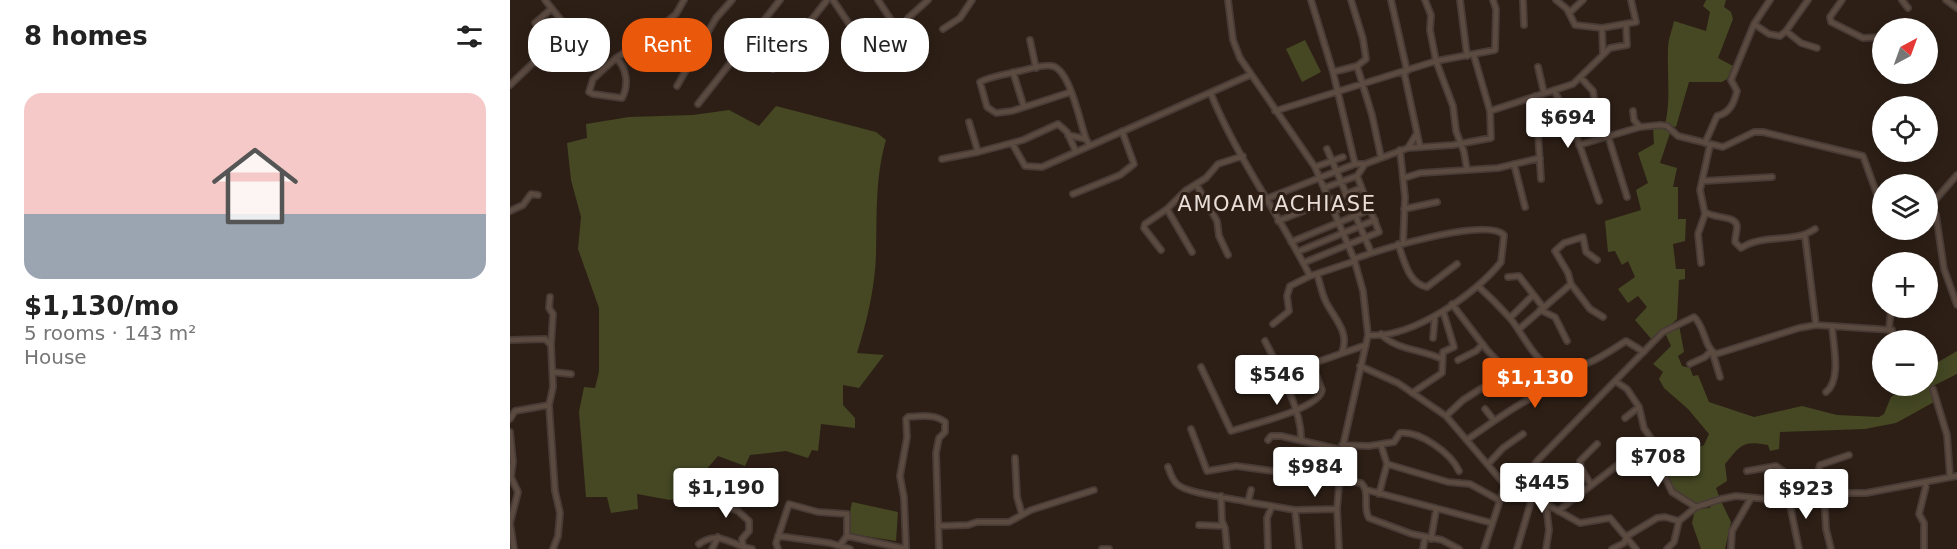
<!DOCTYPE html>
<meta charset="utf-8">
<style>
body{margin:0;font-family:"DejaVu Sans",sans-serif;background:#f2f2f2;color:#222;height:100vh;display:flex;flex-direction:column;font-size:22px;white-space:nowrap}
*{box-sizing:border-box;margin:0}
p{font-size:20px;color:#767676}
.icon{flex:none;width:33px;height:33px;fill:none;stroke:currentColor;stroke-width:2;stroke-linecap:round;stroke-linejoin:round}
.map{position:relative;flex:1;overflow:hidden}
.side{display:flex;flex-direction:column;background:#fff;width:510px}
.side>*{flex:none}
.banner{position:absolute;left:18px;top:18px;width:570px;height:54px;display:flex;gap:12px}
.needle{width:39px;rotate:41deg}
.fabs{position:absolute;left:1362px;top:18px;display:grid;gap:12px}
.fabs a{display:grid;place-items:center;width:66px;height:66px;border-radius:50%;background:#fff;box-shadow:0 3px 15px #0003;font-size:30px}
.price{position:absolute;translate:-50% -51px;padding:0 14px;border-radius:6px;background:#fff;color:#222;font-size:20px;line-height:39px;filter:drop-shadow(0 2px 3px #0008)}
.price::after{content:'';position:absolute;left:50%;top:36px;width:18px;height:14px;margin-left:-9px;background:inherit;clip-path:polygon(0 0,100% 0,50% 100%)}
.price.selected{background:#ea580c;color:#fff}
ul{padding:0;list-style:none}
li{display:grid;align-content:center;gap:12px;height:318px;padding:0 24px}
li+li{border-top:2px solid #e0e0e0}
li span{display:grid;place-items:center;height:186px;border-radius:18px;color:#555}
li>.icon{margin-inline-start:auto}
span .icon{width:108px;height:108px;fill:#fffc;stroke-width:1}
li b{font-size:26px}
h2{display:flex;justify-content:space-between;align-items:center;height:72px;padding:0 24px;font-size:26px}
.chip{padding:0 21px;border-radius:24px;background:#fff;box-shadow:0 3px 15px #0003;font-size:21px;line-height:54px}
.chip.selected{background:#ea580c;color:#fff}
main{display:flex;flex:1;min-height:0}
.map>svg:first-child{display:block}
.green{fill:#454823}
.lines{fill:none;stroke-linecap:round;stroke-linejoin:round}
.minor-casing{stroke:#483b36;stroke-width:8}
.minor{stroke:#5b4a40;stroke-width:4.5}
.labels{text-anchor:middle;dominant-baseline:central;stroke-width:6;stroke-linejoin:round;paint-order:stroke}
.quarter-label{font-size:21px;letter-spacing:1.5px;fill:#e8ddd7;stroke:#2d1f16}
</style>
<main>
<section class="side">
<h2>8 homes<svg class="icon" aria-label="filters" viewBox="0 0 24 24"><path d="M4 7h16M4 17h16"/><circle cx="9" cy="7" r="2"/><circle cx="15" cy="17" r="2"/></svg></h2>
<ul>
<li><span style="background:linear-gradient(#f6c9c9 65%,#9aa5b1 0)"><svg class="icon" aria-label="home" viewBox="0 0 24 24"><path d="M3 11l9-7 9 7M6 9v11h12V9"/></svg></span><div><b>$1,130/mo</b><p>5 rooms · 143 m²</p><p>House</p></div></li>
</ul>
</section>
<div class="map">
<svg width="1447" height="549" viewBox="0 0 1447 549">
<rect width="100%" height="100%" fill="#2d1f16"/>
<path class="green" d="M1196,0H1216L1214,7L1221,12L1223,19L1208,58L1223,66L1217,79L1212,82H1179L1166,127L1155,125C1161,100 1157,75 1158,49C1158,40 1162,30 1164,21L1196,31L1200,12L1193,6Z
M795,40L811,72L792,82L776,49Z
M266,106L366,132L376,140C365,178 367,214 366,254C365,288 357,321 347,353L374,355L349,388L333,385V405L345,418V428L311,424L308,451L302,450L298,458L276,451L240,455L235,466L208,456L174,495L160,500L127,494L128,509L101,513L97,497H76L69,412L74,387L85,388L89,372V308L68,249L71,217L61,180L57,143L77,138L76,124L119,117L183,115L219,110L249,126Z
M1143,128L1161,130L1150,163L1167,168L1163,187H1168V219H1176L1175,241L1163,244L1166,269H1175V279L1169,280L1167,319L1143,341L1125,320L1137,307L1128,296L1118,303L1108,289L1125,277L1118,261L1112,265L1105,251L1098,252L1095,221L1131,210L1126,190L1138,183L1128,153L1144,144Z
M1169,325L1174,352L1168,356L1172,366L1180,368L1183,376L1188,375L1199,402L1244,417L1292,406L1327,415L1369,417L1374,414L1381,397L1400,386H1418V368L1447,351V374L1421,387L1424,402L1386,423L1355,429L1270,432L1269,449L1260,451L1258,445C1232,440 1231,445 1215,464L1217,481L1206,488L1210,499L1184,505L1161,487L1152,461L1194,445L1199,434L1178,409L1154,388L1149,379L1153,372L1143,364L1161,346L1155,333Z
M1211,501L1221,522L1215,549H1191L1182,523L1185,509L1200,508L1201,504Z
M342,502L388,512L386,541L336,533Z"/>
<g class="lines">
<defs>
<path id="minor" d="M323,0L354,46
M368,0L391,35
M718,0L723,40L730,58L805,167L844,259L853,291L858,335L832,450L827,509L829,549
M801,0L823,72L845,164
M881,0L897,71
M915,0L921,15L920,30L926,61L943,106L946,131L954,152L957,170
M950,0L957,56
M1013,0L1014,25
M1046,0L1057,9L1065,25L1092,28
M1298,0L1276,31L1291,43L1307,48
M1332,0L1320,17L1321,22L1353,38L1372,37
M1392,0L1398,8
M1436,0L1447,8
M41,9L25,23L49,56
M1059,13L1073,0
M398,18L418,0
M1244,24L1259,34L1270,36L1276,31
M433,29L450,18L462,0
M520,40L526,68
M1093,54L1092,28L1126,22L1121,0
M106,58L83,79L79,92L83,94L112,98C119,85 117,68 106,58L133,41L166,14L174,0
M847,66L862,115L871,157
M1028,67L1034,93
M263,69L317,0
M503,72L514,107
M823,72L847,66L856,59L853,39L841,0
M894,72L910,147
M1071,78L1083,91L1086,109L1098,136L1117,197
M0,85L23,63L44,61L68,41L35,0
M167,86L206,18L222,0
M1044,90L1065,132L1089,201
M561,92L502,111L486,113L477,107L470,82C481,76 498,74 510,71C520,69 533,64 542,66C560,69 570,123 576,139L580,146
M701,94C727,158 769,214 800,276
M1025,96L1024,117L1028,133L1031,179
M188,104L270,0
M765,111L926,61L985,50L986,9L983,0
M980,111L1063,84L1100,48L1117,45L1116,26
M1123,111L1124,120L1130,127
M459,122L468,152L513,140L548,124L557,132L566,152
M558,135L576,139
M502,143L515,166L532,167L740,75
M1195,143L1207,116C1220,113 1224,103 1227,91L1221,80L1244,24L1260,0
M1069,145L1130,127L1150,125L1157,126L1168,136L1213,147L1244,132H1253L1353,156L1372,208
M898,148L907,133
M817,149L861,252
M890,150L895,197L893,244
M432,159L468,152
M1004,164L1015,207
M805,167L833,157
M894,178L910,173L988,168L1030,158
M1193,181L1262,177
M686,184L707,221L709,236L718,255
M814,188L847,176
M563,194L610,175L624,164L612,131
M758,198L845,164H855L898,148L943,145L981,138L980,111L964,56
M1419,207L1426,215L1434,269L1447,305
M1419,207L1447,175
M657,209L682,252
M894,209L927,202
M0,211L13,205L21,194L28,195
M825,211L841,204
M1195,212C1205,219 1225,215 1227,226C1227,231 1225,237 1225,242L1231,248C1254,233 1283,244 1305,229
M768,221L851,188
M1295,236L1306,325
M781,242L859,210
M888,244C894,259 898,284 917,287L947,264
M651,250L634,228L635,224L657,209L675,191L696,178L708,164L733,156
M787,252L865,220
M844,259C869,250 976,217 994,235L991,262C965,295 901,339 858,335
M1087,260L1076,252L1073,237L1054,243L1045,251L1058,273L1061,284L1080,309L1093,317
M793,263L869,232L847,176L855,164
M1191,263L1188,234L1195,214L1190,190L1200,145
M807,274C810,283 812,294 816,302C824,318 840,332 832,352
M998,277L1009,276L1033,307
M968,286C979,296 990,307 1000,318C1012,332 1029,371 1050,370C1075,369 1095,354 1116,341L1134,352
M40,297L39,308L43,314L41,345
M942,304L977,350L994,368
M1030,310L1045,317L1057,341
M1000,318L1023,295
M763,324L779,311L777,296L780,286L800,276L845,261
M1009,329L1061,284
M1379,330L1381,308
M871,334C886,350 910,349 932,359
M923,338L925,316
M0,340L35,339L41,345L43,387L39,405
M755,341C768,367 792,410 791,439
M1203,354L1210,377
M948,360L966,351L973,344
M1180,364L1195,357L1201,351
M850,366L888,383L936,416L995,485L1036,504L1070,523L1100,518L1126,549
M691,367L721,431C739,425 810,409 812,390L805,372L807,362L856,345
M43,372L61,374
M1105,381L1153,332L1184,317C1195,326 1194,348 1206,354L1289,328L1306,325L1382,330L1380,340
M774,383L805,372
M1423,389L1437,435L1440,476
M1316,392C1332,380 1323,344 1322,326
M902,393L932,373L933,352L944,347L933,311
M975,409L983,419
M936,416L953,400L972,388
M1115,418L1129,407
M0,419L5,411L39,405L45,491L50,513L48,536L43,549
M681,429L697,471L726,466L851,483C861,492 852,507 859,518L902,534L932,540L949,549
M0,432L3,462L1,476
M958,439C992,416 1019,394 1060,383
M758,440L761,436H771L832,450
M832,445L859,446L884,442L890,433C910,431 941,453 949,471
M505,458L507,497L512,514
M877,464L938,482L960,484L989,500
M978,464L993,448L1013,434
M658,467C660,472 662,480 667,484C677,494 722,498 738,502L741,490
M1237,471L1266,466L1273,471L1289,549
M0,475L8,492L0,523L4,549
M1081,485L1071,468L1070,461L1087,444
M1005,489L1028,460L1105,381L1117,389L1129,407L1134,428L1142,440L1144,453L1162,492L1186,507
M208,490L209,504L228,511L239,521V531L232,539L233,546
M857,490L982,523
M1308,493L1306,479L1310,465L1339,455
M1314,493L1316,529L1321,549
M869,494L877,464L871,445
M711,496L712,521L715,528L717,549
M738,502L785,510L827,509
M785,510L789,549
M1048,511L1114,460L1143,444
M689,525L714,526
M428,526L458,525L467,522H499L521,510L584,490
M268,536L320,543L340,549
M337,536L396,549
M921,539L926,510
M189,544C209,529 222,546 242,549
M396,548L394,498L390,476L397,437L396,419L398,417C410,416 426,414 435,422V432L429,438L426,453L429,549
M202,549L208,537
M268,549L266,543L279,504L308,512L337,514V536L330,545
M592,549H599
M758,549L757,518L762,506
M913,549L915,537
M974,549L995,485
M1007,549L1022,498
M1036,549L1039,530L1036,504
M1102,549L1114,543L1117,536L1147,518L1155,517L1169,521
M1157,549L1164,542L1169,521L1186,507L1211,499L1226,496L1257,499L1308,493H1356L1447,476
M1221,549L1222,531L1241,498
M1414,549V523L1409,514L1417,482"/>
</defs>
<use href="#minor" class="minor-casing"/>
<use href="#minor" class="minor"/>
</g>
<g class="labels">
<g class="quarter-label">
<text x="767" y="204">AMOAM ACHIASE</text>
</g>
</g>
</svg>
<div class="fabs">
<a><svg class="needle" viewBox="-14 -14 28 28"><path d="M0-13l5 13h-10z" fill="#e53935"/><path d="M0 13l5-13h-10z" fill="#767676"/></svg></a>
<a><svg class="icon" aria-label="locate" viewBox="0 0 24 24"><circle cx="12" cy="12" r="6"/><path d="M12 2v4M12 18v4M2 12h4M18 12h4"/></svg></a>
<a><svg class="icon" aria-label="layers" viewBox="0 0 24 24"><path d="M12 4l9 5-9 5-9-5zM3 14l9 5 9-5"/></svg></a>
<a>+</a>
<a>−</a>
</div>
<b class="price" style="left:1058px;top:149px">$694</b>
<b class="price" style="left:767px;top:406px">$546</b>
<b class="price selected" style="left:1025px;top:409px">$1,130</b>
<b class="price" style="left:1148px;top:488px">$708</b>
<b class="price" style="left:805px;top:498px">$984</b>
<b class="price" style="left:1032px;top:514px">$445</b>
<b class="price" style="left:216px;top:519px">$1,190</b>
<b class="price" style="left:1296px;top:520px">$923</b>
<div class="banner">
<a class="chip">Buy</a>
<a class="chip selected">Rent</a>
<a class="chip">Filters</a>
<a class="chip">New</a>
</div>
</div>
</main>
